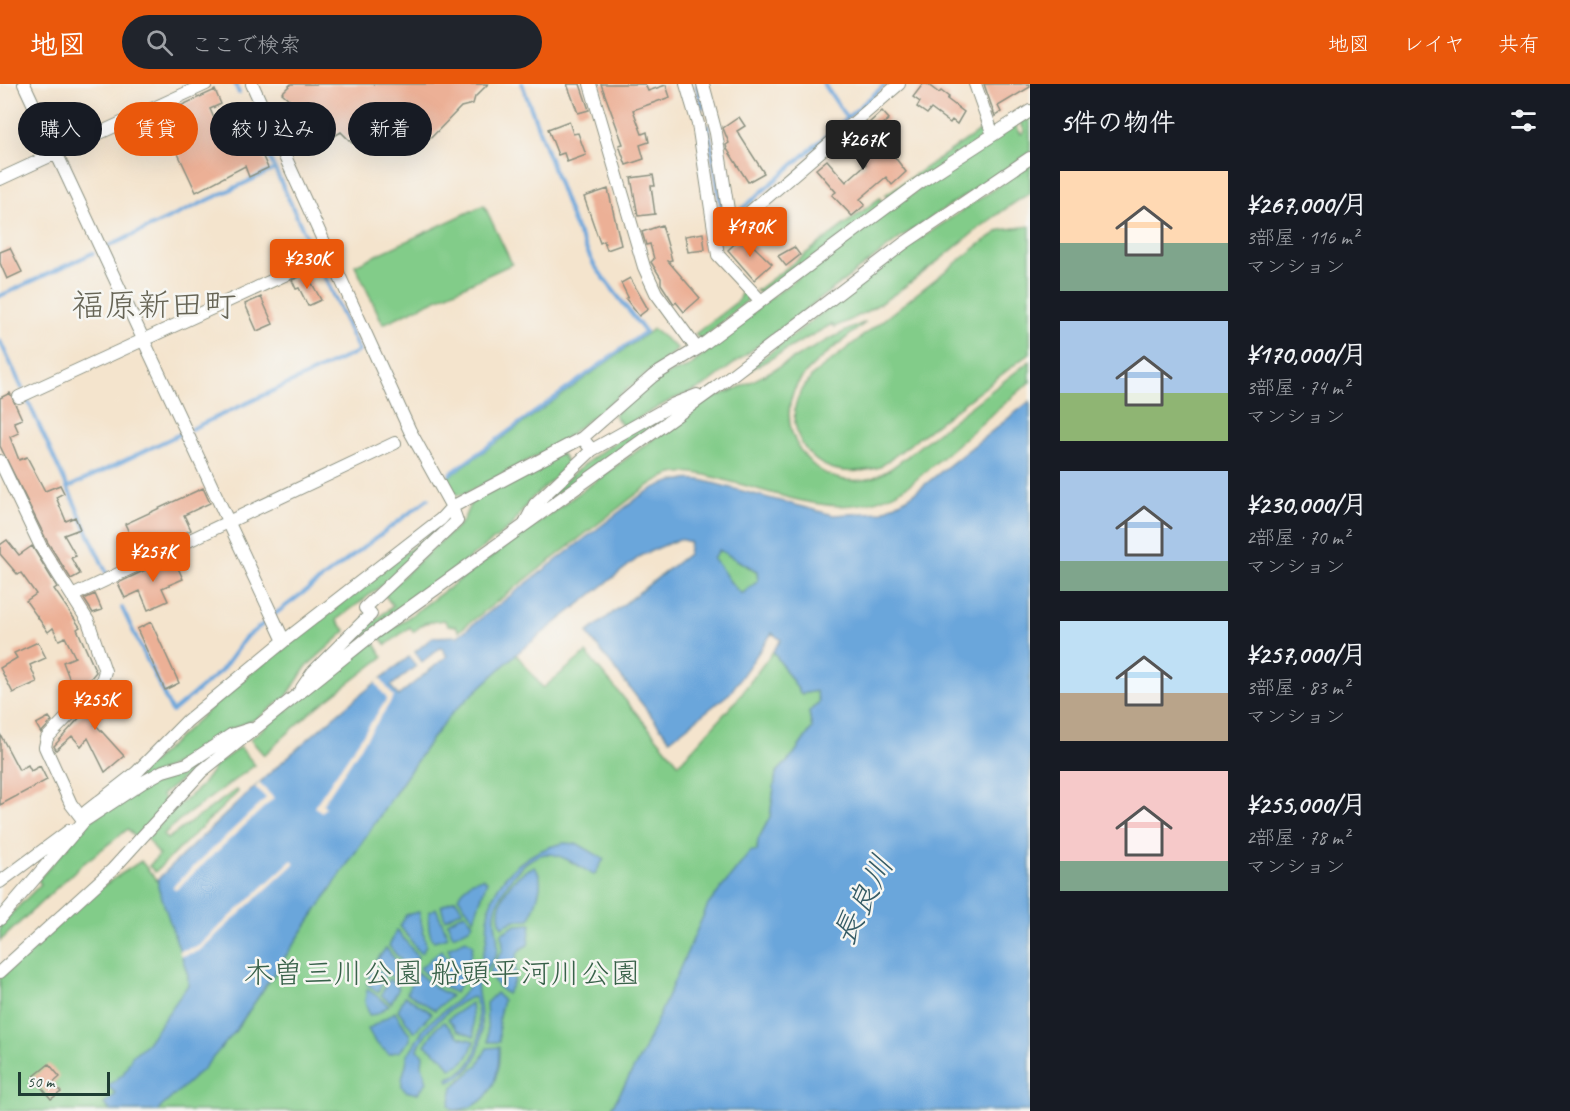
<!DOCTYPE html>
<html lang="ja">
<meta charset="utf-8">
<style>
body{margin:0;font-family:Caveat,"Klee One",sans-serif;background:#20242c;color:#f1f3f6;height:100vh;display:flex;flex-direction:column;font-size:22px;white-space:nowrap}
*{box-sizing:border-box;margin:0}
p{font-size:20px;color:#9ea1a6}
.icon{flex:none;width:33px;height:33px;fill:none;stroke:currentColor;stroke-width:2;stroke-linecap:round;stroke-linejoin:round}
.map{position:relative;flex:1;overflow:hidden}
.panel{display:flex;flex-direction:column;background:#171b24;width:540px}
.panel>*{flex:none}
.banner{position:absolute;left:18px;top:18px;width:570px;height:54px;display:flex;gap:12px}
.scale{position:absolute;left:18px;bottom:15px;width:92px;box-sizing:border-box;padding-left:6px;border:3px solid #1f3d34;border-top:0;font-size:16px;line-height:21px;white-space:nowrap;color:#1f3d34;-webkit-text-stroke:4px #f6f6f2;paint-order:stroke}
.price{position:absolute;translate:-50% -51px;padding:0 14px;border-radius:6px;background:#ea580c;color:#fff;font-size:20px;line-height:39px;filter:drop-shadow(0 2px 3px #0008)}
.price::after{content:'';position:absolute;left:50%;top:36px;width:18px;height:14px;margin-left:-9px;background:inherit;clip-path:polygon(0 0,100% 0,50% 100%)}
.price.current{background:#222;color:#fff}
ul{padding:0;list-style:none}
li{display:flex;align-items:center;gap:18px;height:150px;padding:0 30px}
li span{display:grid;place-items:center;flex:none;width:168px;height:120px;border-radius:0px;color:#555}
li>.icon{margin-inline-start:auto}
span .icon{width:72px;height:72px;fill:#fffc;stroke-width:1}
li b{font-size:26px}
h2{display:flex;justify-content:space-between;align-items:center;height:72px;padding:0 30px;font-size:26px}
.chip{padding:0 21px;border-radius:27px;background:#171b24;box-shadow:0 6px 24px #0002;font-size:21px;line-height:54px}
.chip.current{background:#ea580c;color:#fff}
header{display:flex;align-items:center;gap:36px;box-sizing:border-box;height:84px;padding:0 30px;background:#ea580c;color:#fff}
header strong{font-size:28px}
nav{display:flex;gap:33px;margin-inline-start:auto;font-size:21px}
.search{width:420px;height:54px;background:#20242c;display:flex;align-items:center;gap:15px;box-sizing:border-box;padding:0 21px;border-radius:33px;color:#9ea1a6;font-size:22px}
main{display:flex;flex:1;min-height:0}
.map>svg:first-child{display:block}
.green{fill:#82cc89;stroke:#50845e;stroke-width:1.5}
.water{fill:#6aa6db;stroke:#447288;stroke-width:1.5;fill-rule:evenodd}
.pier{fill:#f4e4cd}
.lines{fill:none;stroke-linecap:round;stroke-linejoin:round}
.stream{stroke:#6aa6db;stroke-width:4}
.building{fill:#ecb096}
.street-casing{stroke:#8a9080;stroke-width:14}
.street{stroke:#fff;stroke-width:12}
.labels{text-anchor:middle;dominant-baseline:central;stroke-width:5;stroke-linejoin:round;paint-order:stroke}
.park-label{font-size:30px;fill:#386149;stroke:#f6f6f2}
.water-label{font-size:32px;font-style:italic;fill:#365c66;stroke:#f6f6f2}
.quarter-label{font-size:33px;fill:#676556;stroke:#f6f6f2}
</style>
<header>
<strong>地図</strong>
<div class="search"><svg class="icon" aria-label="search" viewBox="0 0 24 24"><circle cx="10" cy="10" r="6"/><path d="M15 15l6 6"/></svg>ここで検索</div>
<nav><a>地図</a><a>レイヤ</a><a>共有</a></nav>
</header>
<main>
<div class="map">
<svg width="1030" height="1027" viewBox="0 0 1030 1027">
<rect width="100%" height="100%" fill="#f6f6f2"/>
<filter id="ink" filterUnits="userSpaceOnUse"><feTurbulence type="fractalNoise" baseFrequency=".0167" numOctaves="2"/><feDisplacementMap in="SourceGraphic" scale="12" xChannelSelector="R" yChannelSelector="G"/><feConvolveMatrix kernelMatrix="1 2 1 2 8 2 1 2 1" color-interpolation-filters="sRGB"/></filter>
<filter id="wash" filterUnits="userSpaceOnUse"><feTurbulence type="fractalNoise" baseFrequency=".008" numOctaves="4" result="noise"/><feDisplacementMap in="SourceGraphic" scale="24" xChannelSelector="R" yChannelSelector="G"/><feGaussianBlur stdDeviation="1.35" result="paint"/><feColorMatrix in="noise" values="0 0 0 0 0 0 0 0 0 0 0 0 0 0 0 0 0 1.4 0 .05"/><feComposite in="paint" operator="in"/></filter>
<g filter="url(#wash)">
<rect width="100%" height="100%" fill="#f4e4cd"/>
<path class="green" d="M1030,32V69L903,152L703,303L671,316L623,343L614,330L653,295L689,283L760,222L878,133L1015,41L1021,50L1025,47L1020,38Z
M987,42L989,50L890,116L885,111Z
M1030,81V109C962,149 908,214 834,243L832,240L738,293L911,161Z
M880,114L884,122L764,210L756,207Z
M484,121L512,180L383,240L355,181Z
M1030,142V269L880,383C846,393 812,387 798,351C795,341 793,329 796,319C799,308 807,299 813,291L984,157L1001,146Z
M742,207L749,215L701,256L695,250L738,217Z
M866,238C846,255 820,272 803,292C765,338 811,408 868,395C889,390 908,371 925,358C960,331 995,304 1030,277V298L912,399C849,442 796,414 728,397C713,393 695,387 679,389C664,390 650,401 638,409L459,547L456,542L448,541L444,536L425,539L413,548L410,543L386,561L380,554L707,316C763,298 811,260 866,238Z
M653,245L678,265L555,362L463,411L454,410L443,397Z
M676,325L543,419C580,379 627,347 676,325Z
M561,369L569,381L530,416L511,443L321,585L347,558L393,522L384,510L463,437L471,418Z
M452,432C421,474 377,506 336,536L346,547L306,583L287,612L258,634L231,645L184,676L127,702L231,605Z
M719,465L757,488L758,497L742,510C729,500 723,487 713,475Z
M374,558L383,573L311,628L264,671L250,655Z
M773,567L801,610L817,607L819,618L809,628L812,644L792,673L776,689L770,733L758,756L757,767L610,1027H0V894L92,809L141,777L158,798L188,891V901L234,949L430,657L452,629L516,570L543,604L586,569L679,680L736,617Z
M229,658L162,711L167,720L136,754L128,745L79,783L0,857V841L41,800L38,796L90,737L149,696Z
M240,663L255,681L178,737L163,751L167,755L236,706L238,708L155,788L149,782L159,771L147,754L173,726L201,702L216,681Z"/>
<path class="water" d="M1030,317V1027H610L642,970L708,821L751,767H757L758,756L770,733L776,689L792,673L812,644L809,628L819,618L816,607L801,610L773,567L781,556L772,549L730,609L670,656L587,549L688,470L690,458L679,455L642,471L516,570L452,629L430,657L234,949L203,985L157,1027H111L104,1020L116,1010L108,1002L123,990L132,972L147,959L188,901V891L158,803V795C239,717 319,640 409,573L416,582L391,602L398,612L447,572L441,563L422,578L415,568L433,553L458,552L640,412C661,399 676,394 701,396L833,431L881,428L909,413ZM719,466L757,487L758,497L742,510C726,498 727,488 713,475Z
M564,759L578,760L604,775L594,791C581,784 564,771 549,770C524,769 496,810 495,831C494,844 500,856 497,868C494,880 481,887 478,898C476,905 479,914 480,921C484,951 483,986 449,998L448,994C484,984 481,941 475,913C459,914 421,949 418,966L423,971L422,981L427,998L418,1009C388,1010 409,985 407,971C415,962 418,951 427,941C441,927 460,918 470,900C478,886 485,869 487,852C488,843 487,834 489,825C498,789 530,766 564,759Z
M534,783C548,796 535,819 530,835L515,836L502,843C491,820 513,790 534,783Z
M482,794L487,797L474,835L458,813L470,798Z
M455,815L463,826L445,835L441,822Z
M436,824L448,853L434,857C428,851 428,836 429,828Z
M419,828L426,861L423,868L420,869L400,842L406,831Z
M465,829L473,839L469,844L453,852L447,838Z
M531,840L528,861C510,868 518,882 514,896C513,901 509,906 507,910L497,902L489,888L503,866L502,849L516,841Z
M397,846L418,873L408,885L389,862Z
M466,856L473,861L466,893L454,880L448,864Z
M386,864L405,888L400,900L376,877Z
M441,866L463,896L455,909L434,898L420,884Z
M373,881L385,892L378,908L367,900Z
M417,888L434,903L451,912L435,926L407,909Z
M389,895L399,904L391,919L381,911Z
M367,905L389,921L377,930L369,931L365,917Z
M496,909L503,916L499,932V958H488L486,919Z
M405,912L432,929L414,948L398,926Z
M471,919L474,953L457,946L448,935Z
M395,928L410,951V956L400,967L389,970L375,958L368,945Z
M444,938L459,953L474,957C470,971 465,981 450,984L444,975L425,961L436,944Z
M499,963C500,994 490,1025 454,1026L449,1022L453,1003L477,982L487,964Z"/>
<path class="pier" d="M380,594L394,613L323,720L326,723L322,728L314,723L387,615L375,598Z
M259,699L274,714L176,806L172,803L266,714L255,703Z
M292,776L295,779L199,867L181,872L179,867L198,862Z"/>
<g class="lines">
<path class="stream" d="M235,0L239,9
M824,0L847,34
M697,2L703,23
M708,42L722,127
M734,132L886,0
M107,163L275,85
M0,212L93,169
M0,257L22,304
M27,315L106,488
M191,345L359,267L246,23
M450,390L645,248L594,181L573,138L522,0
M67,404L180,350
M122,524L172,628L221,587L245,554L267,537
M275,530L428,415"/>
</g>
<g id="blocks">
<path class="building" d="M291,0H488L475,13L473,20L461,23L425,60L414,50L404,60L383,40L368,54L363,49L352,59L341,48L328,56L317,45L319,42L282,9Z
M567,0H580L589,26L578,29Z
M601,0H645L648,7L666,1L670,13L633,26L642,50L647,48L649,58L640,61L644,75L626,81L619,61L623,60Z
M923,0H927L939,9L941,7L949,13L947,15L964,28L957,40L952,36L950,39L931,25L927,30L917,23L920,18L913,13Z
M984,0H1030V3L998,22L1001,28L995,32Z
M215,6L221,20L210,25L220,48L246,36L268,84L249,93L245,82L196,108L166,44L162,46L156,33Z
M882,27L889,35L876,46L869,39Z
M739,33L745,42L737,47L764,89L748,98L727,65L726,61L729,59L723,44Z
M569,37L573,50L578,49L586,71L567,78L564,69L558,71L548,45Z
M870,40L906,88L892,101L886,93L860,115L865,121L852,132L832,111L836,108L816,85L827,76L846,98L848,96L866,80L848,60Z
M653,91L655,102H651L655,130L638,132L631,94Z
M608,105L621,161L607,166L604,157L600,159L584,113Z
M662,141L672,176L668,177L700,214L684,228L676,218L674,220L661,200V194L651,178L654,175L650,160L646,161L642,148Z
M703,149L705,166L688,168L685,152Z
M743,152L772,180L754,196L728,166Z
M794,163L800,171L786,182L778,172Z
M10,164L22,188L7,195L0,179V168Z
M307,190L321,216L308,222L299,204L296,205L292,196Z
M630,194L648,225L639,232L626,215L628,213L621,199Z
M261,213L273,240L257,247L245,220Z
M10,309L22,335L14,338L19,349L10,353L19,376L27,373L45,407L60,401L64,409L56,413L66,437L75,433L80,445L64,451L76,472L71,474L80,490L71,495L48,459L0,362V314Z
M203,404L210,419L184,431L191,446L120,480L119,478L139,469L125,440Z
M7,456L19,471L32,462L57,503L54,505L80,543L77,545L96,588L76,612L63,578L75,573L65,553L59,556L53,544L48,548L26,517L36,510L21,489L18,491L0,470V461Z
M173,473L183,495L162,504L168,517L148,526L140,507L125,514L118,499Z
M95,510L102,526L93,529L84,515Z
M151,538L179,599L165,606L137,545Z
M38,558L46,574L30,581L37,598L13,609L0,584L17,574L14,569Z
M109,601L118,609L108,620L111,623L95,640L124,672L105,688L88,654L81,662L72,652L56,666L54,662Z
M49,633L52,637L41,649L36,640Z
M0,650L19,686L28,681L31,687L40,682L47,696L0,721Z
M49,980L60,993L53,999L61,1008L51,1015L33,993Z"/>
</g>
</g>
<g filter="url(#ink)">
<use href="#blocks" fill-opacity="0" stroke="#8a9080" stroke-width="1.5"/>
<g class="lines">
<defs>
<path id="street" d="M24,0L284,557
M252,0L410,347L452,423L582,354L592,366L535,420L526,437
M590,0L644,183L656,209L697,265
M686,0L698,40L718,171L760,216
M703,0L716,49L728,126L717,156
M975,0L993,51
M0,95L206,0
M716,157L899,0
M19,313L304,182
M582,354L653,292L697,265L919,99L1030,27
M592,366L674,320L697,311
M0,377L41,463L88,537L105,587L102,597L47,654L45,663L71,720L84,737L145,697L163,687L187,680L231,651L250,645
M74,511L395,359
M0,798L70,746
M0,835L84,737L87,727L137,688L187,637L284,557L441,435L452,423L457,437L365,524L371,530L313,588L302,604
M0,888L112,786L202,687L373,550L715,304L903,160L1030,74"/>
</defs>
<use href="#street" class="street-casing"/>
<use href="#street" class="street"/>
</g>
</g>
<g class="labels">
<g class="park-label">
<text x="442" y="889">木曽三川公園 船頭平河川公園</text>
</g>
<g class="water-label">
<text transform="translate(863 816) rotate(-63)">長良川</text>
</g>
<g class="quarter-label">
<text x="154" y="221">福原新田町</text>
</g>
</g>
</svg>
<div class="scale">50 m</div>
<b class="price current" style="left:863px;top:87px">¥267K</b>
<b class="price" style="left:750px;top:174px">¥170K</b>
<b class="price" style="left:307px;top:206px">¥230K</b>
<b class="price" style="left:153px;top:499px">¥257K</b>
<b class="price" style="left:95px;top:647px">¥255K</b>
<div class="banner">
<a class="chip">購入</a>
<a class="chip current">賃貸</a>
<a class="chip">絞り込み</a>
<a class="chip">新着</a>
</div>
</div>
<section class="panel">
<h2>5件の物件<svg class="icon" aria-label="filters" viewBox="0 0 24 24"><path d="M4 7h16M4 17h16"/><circle cx="9" cy="7" r="2"/><circle cx="15" cy="17" r="2"/></svg></h2>
<ul>
<li><span style="background:linear-gradient(#ffd9b3 60%,#7fa58c 0)"><svg class="icon" aria-label="home" viewBox="0 0 24 24"><path d="M3 11l9-7 9 7M6 9v11h12V9"/></svg></span><div><b>¥267,000/月</b><p>3部屋 · 116 m²</p><p>マンション</p></div></li>
<li><span style="background:linear-gradient(#a9c7e8 60%,#8fb573 0)"><svg class="icon" aria-label="home" viewBox="0 0 24 24"><path d="M3 11l9-7 9 7M6 9v11h12V9"/></svg></span><div><b>¥170,000/月</b><p>3部屋 · 74 m²</p><p>マンション</p></div></li>
<li><span style="background:linear-gradient(#a9c7e8 75%,#7fa58c 0)"><svg class="icon" aria-label="home" viewBox="0 0 24 24"><path d="M3 11l9-7 9 7M6 9v11h12V9"/></svg></span><div><b>¥230,000/月</b><p>2部屋 · 70 m²</p><p>マンション</p></div></li>
<li><span style="background:linear-gradient(#bfe0f5 60%,#b9a48a 0)"><svg class="icon" aria-label="home" viewBox="0 0 24 24"><path d="M3 11l9-7 9 7M6 9v11h12V9"/></svg></span><div><b>¥257,000/月</b><p>3部屋 · 83 m²</p><p>マンション</p></div></li>
<li><span style="background:linear-gradient(#f6c9c9 75%,#7fa58c 0)"><svg class="icon" aria-label="home" viewBox="0 0 24 24"><path d="M3 11l9-7 9 7M6 9v11h12V9"/></svg></span><div><b>¥255,000/月</b><p>2部屋 · 78 m²</p><p>マンション</p></div></li>
</ul>
</section>
</main>
